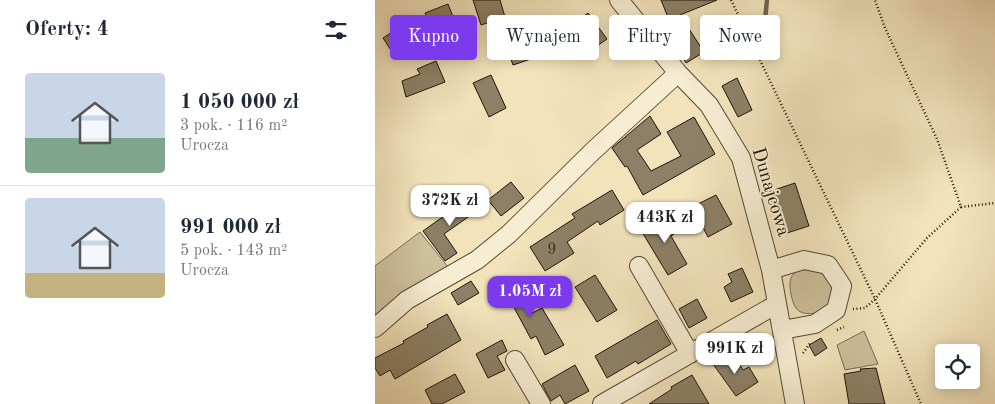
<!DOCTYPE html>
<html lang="pl">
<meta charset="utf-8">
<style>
body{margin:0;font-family:"Old Standard TT",serif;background:#f2f2f3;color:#1f2937;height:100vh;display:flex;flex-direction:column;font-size:19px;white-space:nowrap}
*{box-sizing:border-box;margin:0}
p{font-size:16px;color:#747a83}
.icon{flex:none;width:28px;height:28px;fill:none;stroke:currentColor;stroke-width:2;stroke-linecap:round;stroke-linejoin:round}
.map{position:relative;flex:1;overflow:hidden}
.side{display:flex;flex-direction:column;background:#fff;width:375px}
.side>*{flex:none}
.top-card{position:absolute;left:15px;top:15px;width:475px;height:45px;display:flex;gap:10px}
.controls{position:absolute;left:560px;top:344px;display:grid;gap:10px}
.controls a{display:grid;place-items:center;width:45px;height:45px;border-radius:5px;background:#fff;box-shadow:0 2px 12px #0003;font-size:25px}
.price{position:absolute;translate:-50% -42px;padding:0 11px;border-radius:10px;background:#fff;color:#222;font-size:16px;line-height:32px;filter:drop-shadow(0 1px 2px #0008)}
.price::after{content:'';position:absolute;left:50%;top:30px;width:15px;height:11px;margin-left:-8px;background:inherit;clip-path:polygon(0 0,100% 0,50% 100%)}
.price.active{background:#7c3aed;color:#fff}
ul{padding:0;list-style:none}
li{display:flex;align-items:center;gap:15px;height:125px;padding:0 25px}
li+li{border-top:1px solid #e0e1e3}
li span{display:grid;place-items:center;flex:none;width:140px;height:100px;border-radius:5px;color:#555}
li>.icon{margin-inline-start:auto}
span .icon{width:60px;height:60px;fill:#fffc;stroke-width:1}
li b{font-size:21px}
h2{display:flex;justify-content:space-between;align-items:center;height:60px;padding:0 25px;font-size:21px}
.pill{padding:0 18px;border-radius:5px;background:#fff;box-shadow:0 2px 12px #0003;font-size:18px;line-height:45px}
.pill.active{background:#7c3aed;color:#fff}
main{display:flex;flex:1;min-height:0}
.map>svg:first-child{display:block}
.green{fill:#cec09d;stroke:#776a54}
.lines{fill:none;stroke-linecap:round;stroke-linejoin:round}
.stream{stroke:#736650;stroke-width:4.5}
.building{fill:#8d8066;stroke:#20140a}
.minor-casing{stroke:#544836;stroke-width:20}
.path{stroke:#20140a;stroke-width:2.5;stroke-dasharray:1 2.5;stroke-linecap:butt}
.minor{stroke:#f7edd3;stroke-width:18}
.labels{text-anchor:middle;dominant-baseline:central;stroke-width:4;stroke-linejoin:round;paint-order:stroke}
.number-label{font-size:16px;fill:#3b2f21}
.street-label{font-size:19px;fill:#20140a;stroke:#f7edd3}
</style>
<main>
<section class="side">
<h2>Oferty: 4<svg class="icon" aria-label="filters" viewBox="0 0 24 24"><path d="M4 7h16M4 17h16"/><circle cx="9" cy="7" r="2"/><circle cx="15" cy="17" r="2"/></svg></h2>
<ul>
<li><span style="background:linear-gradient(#c9d6e8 65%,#7fa58c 0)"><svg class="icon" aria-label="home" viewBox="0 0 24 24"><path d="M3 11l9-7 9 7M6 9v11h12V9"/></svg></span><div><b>1 050 000 zł</b><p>3 pok. · 116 m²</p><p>Urocza</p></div></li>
<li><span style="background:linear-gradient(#c9d6e8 75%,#c2b280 0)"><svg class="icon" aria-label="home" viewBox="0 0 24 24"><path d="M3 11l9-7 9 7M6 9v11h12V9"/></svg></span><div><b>991 000 zł</b><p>5 pok. · 143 m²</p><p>Urocza</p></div></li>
</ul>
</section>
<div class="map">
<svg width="620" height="404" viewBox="0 0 620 404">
<rect width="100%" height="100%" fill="#f2e3bb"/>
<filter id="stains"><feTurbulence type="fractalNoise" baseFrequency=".004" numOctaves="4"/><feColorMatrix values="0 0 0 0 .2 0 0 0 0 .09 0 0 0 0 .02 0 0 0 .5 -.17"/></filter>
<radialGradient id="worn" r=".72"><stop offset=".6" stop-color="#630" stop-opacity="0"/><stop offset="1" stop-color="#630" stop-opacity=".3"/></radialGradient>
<path class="green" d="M45,232L74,268L24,296L0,315V266Z
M436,267L446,270L458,283C458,298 456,310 440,313C436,314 428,314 424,311C417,307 413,285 416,278C419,270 429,269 436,267Z
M489,331L503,364L470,370L462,345Z"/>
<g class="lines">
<path class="stream" d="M390,20L392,0"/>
</g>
<path class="building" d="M98,0H125L130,17L106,25Z
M286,0H342L305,15L329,52L311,63L297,41L301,37Z
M73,4L83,29L60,38L50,13Z
M213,13L232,39L215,51L196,25Z
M22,29L35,49L21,58L8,38Z
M153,32L162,57L138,65L129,41Z
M61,61L70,82L31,97L27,81L45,74L42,69Z
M116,75L131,108L114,117L98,83Z
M362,78L377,110L363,117L347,86Z
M275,116L286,134L262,150L276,171L306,156L292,132L319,117L340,154L268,195L252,166L250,167L237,148Z
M136,182L149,198L126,216L113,200Z
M420,183L434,226L412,233L405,210L400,212L393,192Z
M237,190L249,210L225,225L223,221L192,242L199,253L170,271L155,247L200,218L197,214Z
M341,195L357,224L333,237L317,207Z
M97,196L106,208L69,234L82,253L70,261L48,231Z
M295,214L305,230L296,236L312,264L293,275L267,232Z
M367,268L378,292L356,302L349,287L357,282L353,274Z
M220,275L242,310L222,322L200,287Z
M131,276L155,314L167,308L189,345L170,355L161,336L156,339L136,302L130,306L117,285Z
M96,281L104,293L83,305L76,293Z
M322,299L332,318L314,328L304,309Z
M72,314L86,340L20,379L15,370L5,376L0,368V358L29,343L28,341L53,327L52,325Z
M282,320L296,344L263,364L261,361L232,378L220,356Z
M446,338L452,348L440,356L434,345Z
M127,340L132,351L122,356L130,370L113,378L101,354Z
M357,353L368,370L374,367L383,382L361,396L338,364Z
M200,365L214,391L190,404L185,395L176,401L167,384Z
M501,368L510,404H474L469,374L486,371L485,369Z
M80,374L90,392L67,404H57L50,390Z
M317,375L334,404H274L297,389L296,387Z"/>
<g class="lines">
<defs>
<path id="minor" d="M244,0L303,73L334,105L366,158L396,270L420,404
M264,266L315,354
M396,270L429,260L453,265L467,286L461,310L440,324L407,330
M0,328L32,300L102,260L134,234L218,151L303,73
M140,360L166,404
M227,404L402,304"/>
</defs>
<use href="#minor" class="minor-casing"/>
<path class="path" d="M356,0L500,299L546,404
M586,207L620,203
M478,309L490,308L500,299L552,238L586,207L562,139L510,28L500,0
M462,330L469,327
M428,353L436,342"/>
<use href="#minor" class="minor"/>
</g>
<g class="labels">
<g class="number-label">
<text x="177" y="250">9</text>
</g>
<g class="street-label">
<text transform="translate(395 192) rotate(73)">Dunajcowa</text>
</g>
</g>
<rect width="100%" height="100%" filter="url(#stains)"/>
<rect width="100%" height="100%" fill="url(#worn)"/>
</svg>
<div class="controls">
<a><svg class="icon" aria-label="locate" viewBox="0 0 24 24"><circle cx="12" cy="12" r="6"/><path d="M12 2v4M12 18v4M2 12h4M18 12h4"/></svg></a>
</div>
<b class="price" style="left:75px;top:227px">372K zł</b>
<b class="price" style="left:290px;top:244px">443K zł</b>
<b class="price active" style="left:155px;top:318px">1.05M zł</b>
<b class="price" style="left:360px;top:375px">991K zł</b>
<div class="top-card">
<a class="pill active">Kupno</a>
<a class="pill">Wynajem</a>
<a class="pill">Filtry</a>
<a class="pill">Nowe</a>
</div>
</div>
</main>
